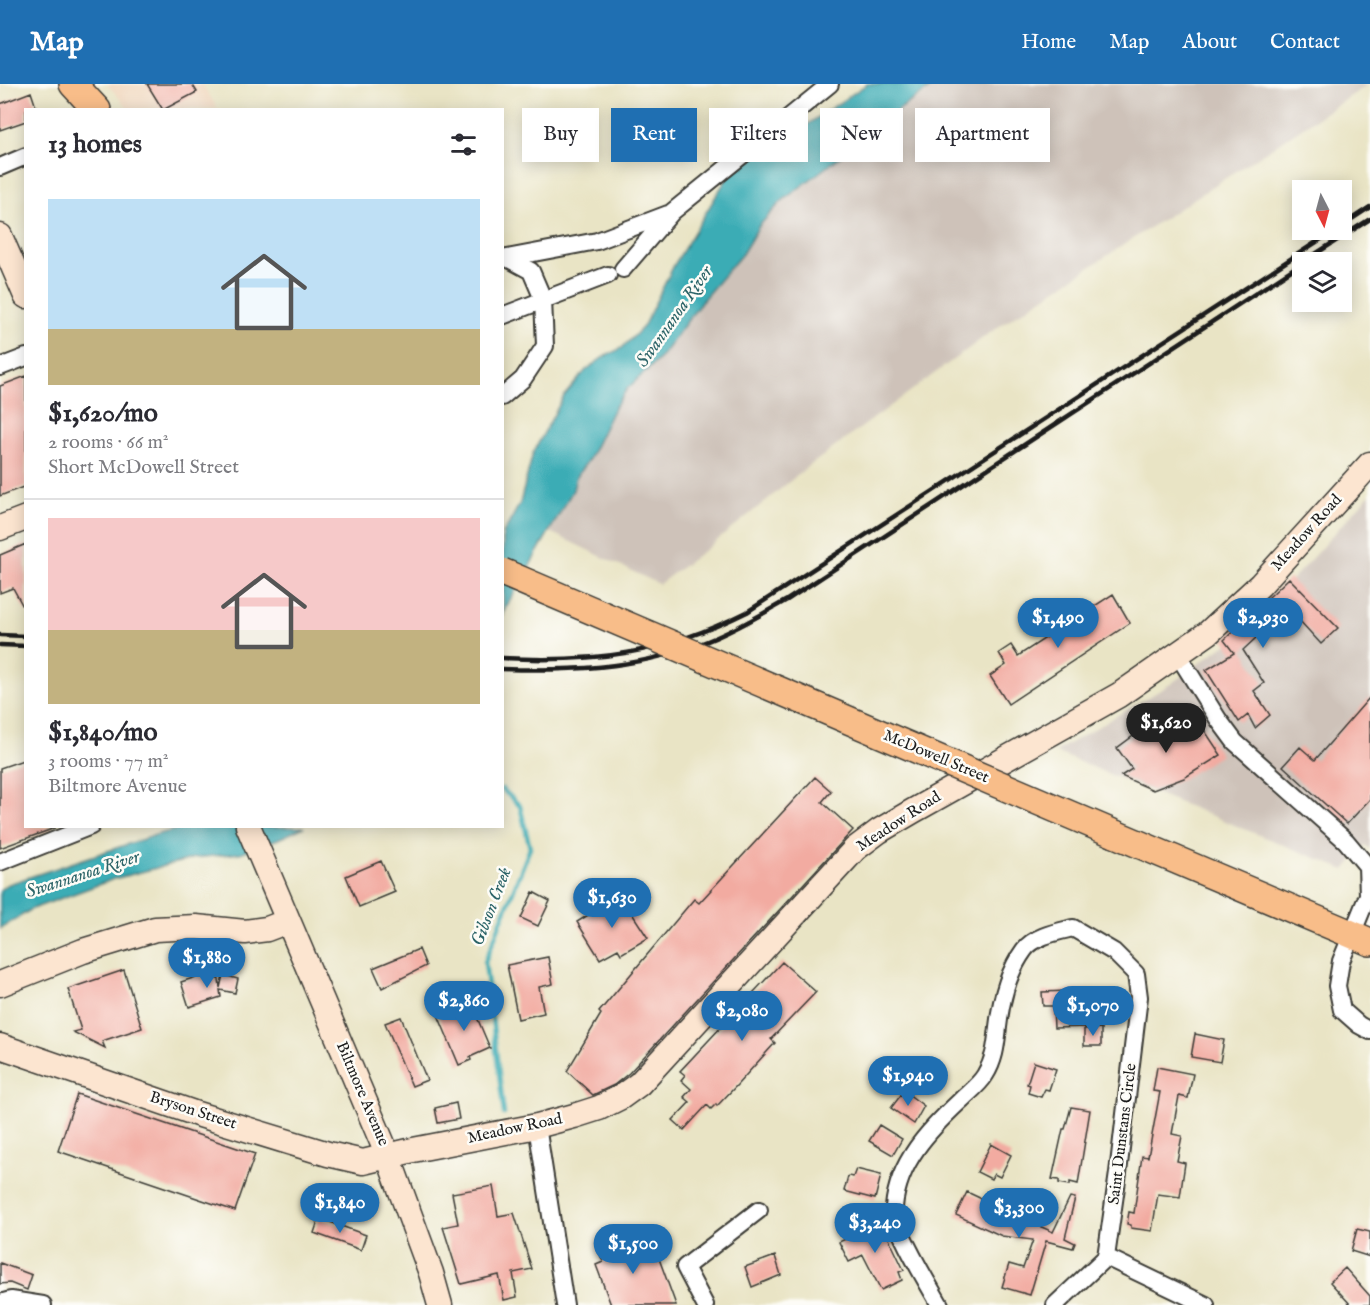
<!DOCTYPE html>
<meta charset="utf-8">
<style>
body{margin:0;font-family:"IM FELL English",serif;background:#f7f7f7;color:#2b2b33;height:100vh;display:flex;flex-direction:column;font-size:22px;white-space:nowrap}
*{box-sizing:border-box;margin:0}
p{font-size:20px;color:#7c7c81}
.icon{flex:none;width:33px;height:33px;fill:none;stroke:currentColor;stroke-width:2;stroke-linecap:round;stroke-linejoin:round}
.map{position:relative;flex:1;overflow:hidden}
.side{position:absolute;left:24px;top:24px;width:480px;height:720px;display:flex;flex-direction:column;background:#fff;border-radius:0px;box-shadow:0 3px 15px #0003}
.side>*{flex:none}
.banner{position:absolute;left:522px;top:24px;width:570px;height:54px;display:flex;gap:12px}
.needle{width:39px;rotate:174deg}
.fabs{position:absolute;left:1292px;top:96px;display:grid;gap:12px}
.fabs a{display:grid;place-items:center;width:60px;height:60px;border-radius:0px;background:#fff;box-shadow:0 3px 15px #0003;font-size:30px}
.price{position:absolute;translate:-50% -51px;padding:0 14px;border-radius:21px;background:#1f6fb2;color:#fff;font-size:20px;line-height:39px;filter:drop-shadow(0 2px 3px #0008)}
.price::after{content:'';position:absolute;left:50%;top:36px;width:18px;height:14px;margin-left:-9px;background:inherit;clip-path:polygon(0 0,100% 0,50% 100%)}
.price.selected{background:#222;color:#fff}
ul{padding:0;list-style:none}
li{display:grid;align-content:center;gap:12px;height:318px;padding:0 24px}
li+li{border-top:2px solid #e1e1e2}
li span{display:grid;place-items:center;height:186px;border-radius:0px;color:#555}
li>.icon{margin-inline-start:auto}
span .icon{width:108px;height:108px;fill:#fffc;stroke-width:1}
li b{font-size:26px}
h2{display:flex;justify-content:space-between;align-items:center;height:72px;padding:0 24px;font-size:26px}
.tag{padding:0 21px;border-radius:0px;background:#fff;box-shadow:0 3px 15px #0003;font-size:21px;line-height:54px}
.tag.selected{background:#1f6fb2;color:#fff}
header{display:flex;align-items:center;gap:36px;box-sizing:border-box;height:84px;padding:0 30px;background:#1f6fb2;color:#fff}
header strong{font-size:28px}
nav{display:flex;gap:33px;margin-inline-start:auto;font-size:21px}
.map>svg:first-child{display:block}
.built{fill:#f0d6bc}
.industrial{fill:#cec2b9}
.water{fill:#3bacb5;stroke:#2c6468;stroke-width:1.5}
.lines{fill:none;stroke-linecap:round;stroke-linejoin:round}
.stream{stroke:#3bacb5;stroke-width:4.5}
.building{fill:#f2aba1}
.minor-casing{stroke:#3b3a35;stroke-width:20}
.secondary-casing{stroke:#3b3a35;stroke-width:27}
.primary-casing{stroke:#3b3a35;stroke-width:30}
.minor{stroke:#fff;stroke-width:16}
.secondary{stroke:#fce5d0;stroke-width:24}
.primary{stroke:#f8bd89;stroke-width:27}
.rail{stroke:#1c1c1c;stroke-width:4.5}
.primary-bridge-casing{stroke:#3b3a35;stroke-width:30;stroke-linecap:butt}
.primary-bridge{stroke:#f8bd89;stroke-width:27}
.labels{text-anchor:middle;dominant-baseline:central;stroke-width:5;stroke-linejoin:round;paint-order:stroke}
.street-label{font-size:16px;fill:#1c1c1c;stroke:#fdfcf7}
.water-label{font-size:18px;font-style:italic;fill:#2c6468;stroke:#fdfcf7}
</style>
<header>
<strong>Map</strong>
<nav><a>Home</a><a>Map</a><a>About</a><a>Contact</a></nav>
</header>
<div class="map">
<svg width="1370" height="1221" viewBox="0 0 1370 1221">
<rect width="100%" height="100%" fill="#fdfcf7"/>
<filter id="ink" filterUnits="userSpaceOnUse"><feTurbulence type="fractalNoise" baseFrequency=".0167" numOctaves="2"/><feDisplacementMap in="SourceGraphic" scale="12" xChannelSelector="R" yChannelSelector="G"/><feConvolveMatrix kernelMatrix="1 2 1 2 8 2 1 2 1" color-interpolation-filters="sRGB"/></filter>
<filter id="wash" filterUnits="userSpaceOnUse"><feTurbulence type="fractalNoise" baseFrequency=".008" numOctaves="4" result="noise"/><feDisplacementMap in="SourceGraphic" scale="24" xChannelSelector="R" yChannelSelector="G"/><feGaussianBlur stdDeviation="1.35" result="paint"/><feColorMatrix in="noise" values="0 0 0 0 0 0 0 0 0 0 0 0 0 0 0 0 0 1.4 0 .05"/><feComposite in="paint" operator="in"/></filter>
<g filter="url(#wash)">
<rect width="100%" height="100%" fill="#e9e4c5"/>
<path class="built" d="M107,0H202L218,25H129Z"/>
<path class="industrial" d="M936,0H1369L995,245L805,385L709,463L659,500L550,448L573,406L576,393L589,375L614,324L627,305L660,274L705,213L742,170L759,142L782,117L887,37L896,26L923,11Z
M1370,410V765L1365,761L1345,786L1055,668L1169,601L1233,555L1302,485Z"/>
<path class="water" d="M867,0H936C920,13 900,21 887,37L782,117L759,142L742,170L705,213L660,274L627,305L614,324L589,375L576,393L573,406L505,525L503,533V450L520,419L533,369L564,312L586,286L605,272L622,264L643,243L674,181L739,74L786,55Z
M191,742L304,743L278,755L240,769L195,774L114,795L32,825L0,845V806L6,801L158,750Z"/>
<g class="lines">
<path class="stream" d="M502,705L520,722L530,764L485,878L504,1030"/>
</g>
<g id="blocks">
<path class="building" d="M147,0H192L197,8L163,26Z
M31,8L37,26H26V37L0,46V20Z
M26,292V402L0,412V302Z
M26,460V528L13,504L0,509V471Z
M1289,494L1338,544L1321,560L1288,524L1243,566L1264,599L1254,607L1270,631L1255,644L1248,631L1239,638L1206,586L1234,569L1224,556Z
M1113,510L1130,539L1008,620L990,592L1006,581L999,569L1011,561L1018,572Z
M1370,613V715L1347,740L1283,682L1300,663L1315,676Z
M1163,630L1181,654L1201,641L1221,671L1184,694L1153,706L1121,692L1132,685L1117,664Z
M26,675V742L55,744L0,764V684Z
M815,693L831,707L822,718L853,746L629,989L614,1001L593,1011L567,987L601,930L599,928L694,815L699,819Z
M381,777L395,808L359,823L346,792Z
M533,808L550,817L538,842L521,834Z
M620,811L648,854L621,870L618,865L600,875L577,838Z
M419,865L426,882L382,904L373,884Z
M548,873L553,900L539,903L544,929L518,935L507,881Z
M782,878L816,908L771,955L775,959L737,1001L717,1022L716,1020L711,1025L707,1021L684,1046L673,1036L690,1018L684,1013L691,1005L681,996L685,991L680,987Z
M124,886L142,944L102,957L105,964L73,948L81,946L68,905Z
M223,891L238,895L235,909L220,906L221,913L189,923L181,898L199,892L219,895L220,904Z
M1094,906V920H1085L1086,943L1054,944L1053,922H1043L1042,908Z
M470,917L490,964L470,973L471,976L459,981L438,931Z
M401,933L427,996L412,1002L385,939Z
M1101,944V962H1084V945Z
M1195,950L1224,956L1220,978L1191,973Z
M1034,978L1056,985L1049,1006L1045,1005L1041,1013L1028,1009L1030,1001L1027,1000Z
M1157,983L1193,990L1188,1014L1179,1012L1172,1050L1182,1052L1177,1077L1185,1079L1180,1113L1158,1110L1152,1147L1131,1144V1141L1127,1140L1129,1128L1134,1129L1142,1072L1148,1073L1160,1008L1153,1007Z
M904,1007L924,1022L914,1040L891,1024Z
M77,1010L255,1070L235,1127L58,1067Z
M456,1019L459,1035L438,1039L435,1024Z
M1071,1023L1090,1026L1078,1100L1070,1098V1101L1059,1099V1096L1052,1095L1063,1045H1065Z
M879,1041L902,1055L893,1071L869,1057Z
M991,1060L1011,1071L1000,1093L994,1090L991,1095L977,1088Z
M856,1085L881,1091L875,1115L844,1107L848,1092L853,1093Z
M493,1102L498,1132L514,1129L532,1185L513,1189L517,1213L504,1216L499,1191L461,1200L443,1143L458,1140L452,1109Z
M967,1108L984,1116L982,1125L1010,1137L1037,1141L1053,1148L1070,1113L1075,1114L1065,1154L1075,1159L1073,1164L1046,1157L1030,1211L1002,1203L1009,1180L1023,1184L1033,1156L1002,1152L956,1131Z
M319,1134L366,1151L361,1166L314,1149Z
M881,1138L904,1186L899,1188L902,1196L881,1206L863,1171L849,1178L839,1158Z
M1357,1145L1370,1148V1173L1351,1167Z
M623,1149L631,1169L654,1161L676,1221H611L596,1181L603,1178L596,1159Z
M775,1172L781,1191L752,1203L745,1183Z
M0,1179L32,1191L27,1206L10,1199L0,1200Z
M1345,1184L1370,1212V1221H1351L1330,1198Z"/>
</g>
</g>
<g filter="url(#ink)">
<use href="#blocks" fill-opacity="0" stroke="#3b3a35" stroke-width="1.5"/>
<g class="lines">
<defs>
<path id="minor" d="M0,83L26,72
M502,175L597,157L668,130
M623,185L672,128L830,0
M502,232L608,191
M0,283L26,273
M502,313L523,295L545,262L543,215L531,187L507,174
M1178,571L1218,635L1235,658L1346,757L1367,782L1368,811L1341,877L1337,902L1342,926L1359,941L1370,947
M0,778L91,742
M537,1042L565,1221
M0,1219L11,1216L43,1221
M705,1221L685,1183L759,1126
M940,1221C929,1201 893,1144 894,1123C898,1078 929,1046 960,1017C968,1009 980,1000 985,991C995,975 996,960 998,943C1001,916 1008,888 1024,866C1034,852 1057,848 1073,844L1114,868L1136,890L1139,913L1118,1089L1106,1173
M1055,1221L1106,1173L1206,1221"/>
<path id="secondary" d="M0,152L26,212
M0,444L26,434
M248,742L388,1072L431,1189L440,1221
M0,900L83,867L155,845L196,843L245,848L267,845L288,837
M0,962L197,1030L328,1070L363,1078L413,1066L537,1042L574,1032L599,1024L621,1013L639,1000L855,765L879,747L913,727L1119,611L1208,549L1260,501L1370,380"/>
<path id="primary" d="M73,0L97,26
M1115,750L1370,858"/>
</defs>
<use href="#minor" class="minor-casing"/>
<use href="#secondary" class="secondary-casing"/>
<use href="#primary" class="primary-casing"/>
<use href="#minor" class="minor"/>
<use href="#secondary" class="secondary"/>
<use href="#primary" class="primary"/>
<path class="rail" d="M1341,142L1370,123
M1303,178L1370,135
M0,551L26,552
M0,561L26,562
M502,574C595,579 663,570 747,528L1335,146
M502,585C568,587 634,585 697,561C728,550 757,533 787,516L1302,179"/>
<defs>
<path id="primary-bridge" d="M502,488L1115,750"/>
</defs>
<use href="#primary-bridge" class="primary-bridge-casing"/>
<use href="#primary-bridge" class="primary-bridge"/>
</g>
</g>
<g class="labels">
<g class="street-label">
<text transform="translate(1307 449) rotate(-48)">Meadow Road</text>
<text transform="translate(936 673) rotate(23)">McDowell Street</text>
<text transform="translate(899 738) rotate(-33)">Meadow Road</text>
<text transform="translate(362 1010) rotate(67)">Biltmore Avenue</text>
<text transform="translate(193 1027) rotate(18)">Bryson Street</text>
<text transform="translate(515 1045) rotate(-12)">Meadow Road</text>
<text transform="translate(1123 1050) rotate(-83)">Saint Dunstans Circle</text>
</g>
<g class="water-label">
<text transform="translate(675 233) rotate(-55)">Swannanoa River</text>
<text transform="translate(83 791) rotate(-18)">Swannanoa River</text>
<text transform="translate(492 823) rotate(-69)">Gibson Creek</text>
</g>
</g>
</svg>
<div class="fabs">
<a><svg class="needle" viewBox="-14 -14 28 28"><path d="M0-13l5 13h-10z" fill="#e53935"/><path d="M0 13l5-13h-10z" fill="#7c7c81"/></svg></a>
<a><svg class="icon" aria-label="layers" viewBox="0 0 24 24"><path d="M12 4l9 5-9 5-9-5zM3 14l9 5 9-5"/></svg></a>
</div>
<b class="price" style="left:1058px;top:565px">$1,490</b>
<b class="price" style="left:1263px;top:565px">$2,930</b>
<b class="price selected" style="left:1166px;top:670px">$1,620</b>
<b class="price" style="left:612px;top:845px">$1,630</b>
<b class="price" style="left:207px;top:905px">$1,880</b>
<b class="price" style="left:464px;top:948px">$2,860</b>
<b class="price" style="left:1093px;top:953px">$1,070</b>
<b class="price" style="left:742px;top:958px">$2,080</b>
<b class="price" style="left:908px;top:1023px">$1,940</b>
<b class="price" style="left:340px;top:1150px">$1,840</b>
<b class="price" style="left:1019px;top:1155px">$3,300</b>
<b class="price" style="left:875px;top:1170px">$3,240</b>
<b class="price" style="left:633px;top:1191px">$1,500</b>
<div class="banner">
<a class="tag">Buy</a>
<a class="tag selected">Rent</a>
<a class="tag">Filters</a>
<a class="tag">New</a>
<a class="tag">Apartment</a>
</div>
<section class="side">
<h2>13 homes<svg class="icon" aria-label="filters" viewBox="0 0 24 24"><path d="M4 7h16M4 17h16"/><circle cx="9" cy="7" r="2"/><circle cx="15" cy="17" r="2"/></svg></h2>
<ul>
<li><span style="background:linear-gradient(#bfe0f5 70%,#c2b280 0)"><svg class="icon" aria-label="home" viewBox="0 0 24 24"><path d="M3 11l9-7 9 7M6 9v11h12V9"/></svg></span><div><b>$1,620/mo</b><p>2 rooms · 66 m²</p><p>Short McDowell Street</p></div></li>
<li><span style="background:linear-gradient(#f6c9c9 60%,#c2b280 0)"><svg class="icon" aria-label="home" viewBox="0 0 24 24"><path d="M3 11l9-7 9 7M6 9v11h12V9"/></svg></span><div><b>$1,840/mo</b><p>3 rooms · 77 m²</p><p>Biltmore Avenue</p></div></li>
</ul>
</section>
</div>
